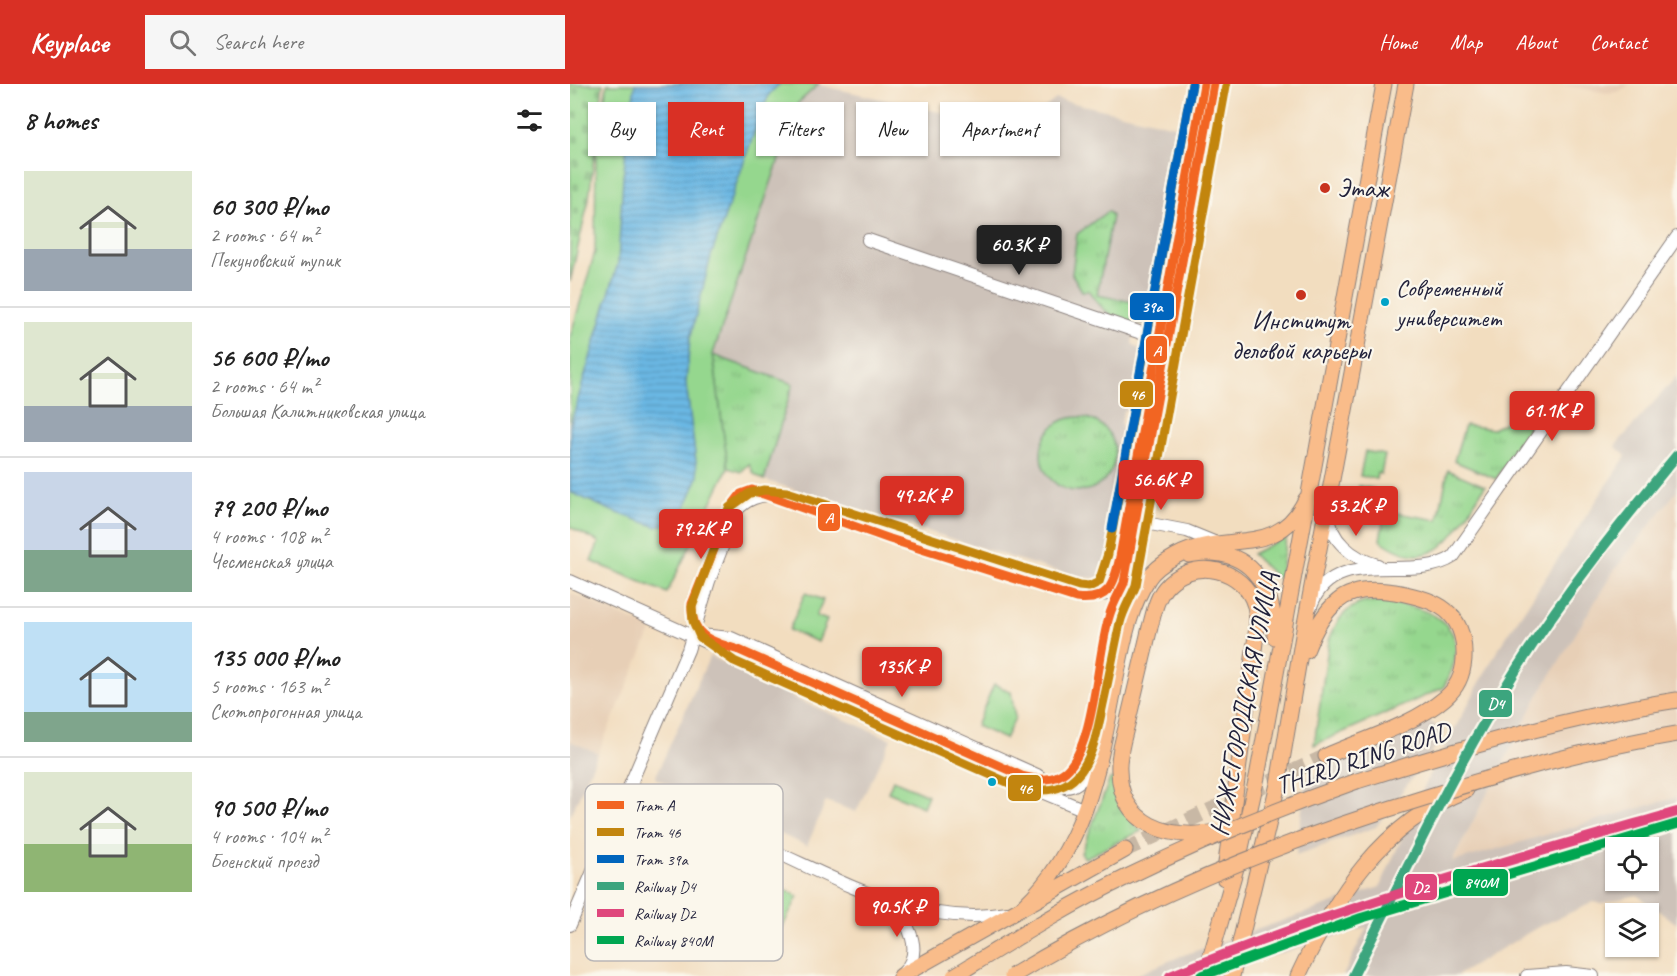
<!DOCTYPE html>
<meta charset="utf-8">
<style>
body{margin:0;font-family:Caveat,sans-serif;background:#f6f6f6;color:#222;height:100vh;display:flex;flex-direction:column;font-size:22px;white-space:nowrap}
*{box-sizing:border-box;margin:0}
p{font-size:20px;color:#767676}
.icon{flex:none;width:33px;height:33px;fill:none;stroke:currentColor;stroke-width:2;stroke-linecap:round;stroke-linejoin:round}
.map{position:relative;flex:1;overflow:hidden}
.details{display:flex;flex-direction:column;background:#fff;width:570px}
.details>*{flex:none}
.banner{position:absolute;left:18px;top:18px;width:570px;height:54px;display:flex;gap:12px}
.controls{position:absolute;left:1035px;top:753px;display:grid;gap:12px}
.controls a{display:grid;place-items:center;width:54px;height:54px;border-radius:0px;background:#fff;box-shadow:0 2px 4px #0004;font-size:30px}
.price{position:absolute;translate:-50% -51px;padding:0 14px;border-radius:6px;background:#d93025;color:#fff;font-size:20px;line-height:39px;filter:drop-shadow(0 2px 3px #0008)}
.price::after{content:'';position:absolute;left:50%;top:36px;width:18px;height:14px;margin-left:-9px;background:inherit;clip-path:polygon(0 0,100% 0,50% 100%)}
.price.current{background:#222;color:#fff}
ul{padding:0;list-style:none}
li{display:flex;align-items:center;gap:18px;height:150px;padding:0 24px}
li+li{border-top:2px solid #e0e0e0}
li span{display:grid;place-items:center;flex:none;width:168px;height:120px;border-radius:0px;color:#555}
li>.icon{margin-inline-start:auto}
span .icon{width:72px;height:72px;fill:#fffc;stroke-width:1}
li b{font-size:26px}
h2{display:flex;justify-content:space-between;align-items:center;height:72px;padding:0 24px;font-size:26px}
.pill{padding:0 21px;border-radius:0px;background:#fff;box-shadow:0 2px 4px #0004;font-size:21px;line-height:54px}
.pill.current{background:#d93025;color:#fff}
header{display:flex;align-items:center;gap:36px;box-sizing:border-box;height:84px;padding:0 30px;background:#d93025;color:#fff}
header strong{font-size:28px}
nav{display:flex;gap:33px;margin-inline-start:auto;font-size:21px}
.search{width:420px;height:54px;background:#f6f6f6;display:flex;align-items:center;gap:15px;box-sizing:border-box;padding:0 21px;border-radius:0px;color:#767676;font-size:22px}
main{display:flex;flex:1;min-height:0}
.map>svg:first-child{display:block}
.built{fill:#e7cfb6}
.industrial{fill:#cdc2b9;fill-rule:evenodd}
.grass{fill:url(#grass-tufts);stroke:#5c7c64;stroke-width:1.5}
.cemetery{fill:url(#cemetery-stones);stroke:#5c7c64;stroke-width:1.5}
.green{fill:#95d78e;stroke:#5c7c64;stroke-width:1.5}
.water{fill:url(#water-rules);stroke:#466d90;stroke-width:1.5}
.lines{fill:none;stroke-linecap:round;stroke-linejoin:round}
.major-tunnel{stroke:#c8b8a5;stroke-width:15;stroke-dasharray:15 8;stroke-linecap:butt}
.minor-casing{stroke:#8a807d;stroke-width:14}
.major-casing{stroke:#8a807d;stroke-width:17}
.minor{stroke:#fff;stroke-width:12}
.major{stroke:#f9bc8a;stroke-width:15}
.major-bridge-casing{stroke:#8a807d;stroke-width:17;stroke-linecap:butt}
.major-bridge{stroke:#f9bc8a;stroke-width:15}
.rail-1-casing{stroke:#fbf7ec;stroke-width:15}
.rail-2-casing{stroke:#fbf7ec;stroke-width:15}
.rail-3-casing{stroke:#fbf7ec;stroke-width:15}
.rail-1{stroke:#3ca57e;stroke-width:10}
.rail-2{stroke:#df477c;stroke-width:10}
.rail-3{stroke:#00a651;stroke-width:10}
.tram-1-casing{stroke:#fbf7ec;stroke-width:14}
.tram-2-casing{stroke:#fbf7ec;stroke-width:14}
.tram-3-casing{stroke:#fbf7ec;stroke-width:14}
.tram-1{stroke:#f26522;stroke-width:9}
.tram-2{stroke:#c2850f;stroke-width:9}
.tram-3{stroke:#0065bd;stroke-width:9}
.poi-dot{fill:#c8321e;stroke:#fbf7ec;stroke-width:2}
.bus-dot{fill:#02a2c7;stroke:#fbf7ec;stroke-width:2}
.labels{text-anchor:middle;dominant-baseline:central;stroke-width:4.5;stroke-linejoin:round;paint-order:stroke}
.bus-label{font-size:24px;fill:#22223b;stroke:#fbf7ec;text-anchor:start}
.poi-label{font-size:26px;fill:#22223b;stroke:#fbf7ec;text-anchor:start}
.street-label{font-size:26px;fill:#22223b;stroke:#fbf7ec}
.key{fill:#fbf7ec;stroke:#bab7b7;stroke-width:1.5}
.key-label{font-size:16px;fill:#22223b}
.line-badge{stroke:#fbf7ec;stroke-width:2}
.badge-label{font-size:16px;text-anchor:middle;font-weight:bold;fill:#fff}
</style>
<header>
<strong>Keyplace</strong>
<div class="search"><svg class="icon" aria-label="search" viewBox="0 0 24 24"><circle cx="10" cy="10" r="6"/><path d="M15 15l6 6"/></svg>Search here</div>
<nav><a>Home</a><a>Map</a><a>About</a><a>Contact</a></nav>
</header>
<main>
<section class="details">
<h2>8 homes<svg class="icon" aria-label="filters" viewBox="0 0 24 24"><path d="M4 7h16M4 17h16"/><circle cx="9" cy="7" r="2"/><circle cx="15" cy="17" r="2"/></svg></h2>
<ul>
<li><span style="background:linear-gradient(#dfe7d0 65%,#9aa5b1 0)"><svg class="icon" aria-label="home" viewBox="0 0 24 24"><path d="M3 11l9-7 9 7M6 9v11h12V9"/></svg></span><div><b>60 300 ₽/mo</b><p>2 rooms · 64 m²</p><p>Пекуновский тупик</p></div></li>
<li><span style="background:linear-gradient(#dfe7d0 70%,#9aa5b1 0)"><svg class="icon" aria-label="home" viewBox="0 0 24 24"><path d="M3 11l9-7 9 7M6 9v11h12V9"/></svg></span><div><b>56 600 ₽/mo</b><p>2 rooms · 64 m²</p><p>Большая Калитниковская улица</p></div></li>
<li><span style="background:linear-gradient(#c9d6e8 65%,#7fa58c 0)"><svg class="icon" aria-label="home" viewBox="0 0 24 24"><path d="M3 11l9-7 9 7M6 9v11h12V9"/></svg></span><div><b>79 200 ₽/mo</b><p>4 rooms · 108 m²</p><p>Чесменская улица</p></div></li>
<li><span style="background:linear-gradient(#bfe0f5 75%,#7fa58c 0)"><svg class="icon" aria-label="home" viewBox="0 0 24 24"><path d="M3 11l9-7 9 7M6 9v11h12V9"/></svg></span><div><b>135 000 ₽/mo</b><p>5 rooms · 163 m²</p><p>Скотопрогонная улица</p></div></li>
<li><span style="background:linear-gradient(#dfe7d0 60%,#8fb573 0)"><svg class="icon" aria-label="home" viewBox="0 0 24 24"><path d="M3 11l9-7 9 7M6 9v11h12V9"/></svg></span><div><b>90 500 ₽/mo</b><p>4 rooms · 104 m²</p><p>Боенский проезд</p></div></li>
</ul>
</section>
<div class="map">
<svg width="1107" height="892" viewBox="0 0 1107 892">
<defs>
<pattern id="grass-tufts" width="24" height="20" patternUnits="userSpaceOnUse" patternTransform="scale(1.5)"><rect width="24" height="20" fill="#95d78e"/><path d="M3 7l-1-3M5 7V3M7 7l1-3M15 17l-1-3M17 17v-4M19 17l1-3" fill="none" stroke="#80b87b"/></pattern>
<pattern id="cemetery-stones" width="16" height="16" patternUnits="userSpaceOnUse" patternTransform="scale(1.5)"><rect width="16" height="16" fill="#95d78e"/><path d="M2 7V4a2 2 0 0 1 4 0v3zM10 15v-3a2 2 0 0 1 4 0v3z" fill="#80b87b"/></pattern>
<pattern id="water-rules" width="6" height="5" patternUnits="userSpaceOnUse" patternTransform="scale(1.5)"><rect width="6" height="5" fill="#6ab8e4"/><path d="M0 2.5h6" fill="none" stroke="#5795ba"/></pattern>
</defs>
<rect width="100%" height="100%" fill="#fbf7ec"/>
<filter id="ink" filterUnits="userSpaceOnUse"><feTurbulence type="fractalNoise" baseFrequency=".0167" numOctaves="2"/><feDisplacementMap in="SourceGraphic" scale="12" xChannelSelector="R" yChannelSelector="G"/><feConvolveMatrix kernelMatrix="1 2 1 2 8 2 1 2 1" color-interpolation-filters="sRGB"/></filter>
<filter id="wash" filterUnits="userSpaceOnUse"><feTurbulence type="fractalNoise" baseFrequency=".008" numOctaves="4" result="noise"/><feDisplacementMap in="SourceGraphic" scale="24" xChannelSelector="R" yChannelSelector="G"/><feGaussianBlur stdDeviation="1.35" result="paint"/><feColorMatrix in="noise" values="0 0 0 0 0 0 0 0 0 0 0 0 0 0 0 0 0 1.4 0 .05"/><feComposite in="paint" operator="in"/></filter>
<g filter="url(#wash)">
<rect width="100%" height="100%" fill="#f2ddbf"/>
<path class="built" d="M986,0H1060L1048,8L1037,9Z
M1107,407V713L882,779L967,614L1043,488Z
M0,509L82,545L28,669L0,657Z"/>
<path class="industrial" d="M249,1L458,48L461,34L486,15L618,45L580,239L577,242L566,243L562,259L573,269L563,322L553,328L551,341L557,357L547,405L548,421L538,485L527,494L507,493L466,481L194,396L184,390L179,380L171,388L158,384L143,271L228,19Z
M1107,292V407L1043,488L967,614L882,778L1107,713V840L1067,811L1031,820L1024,818L968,843L886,892H773L797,843L685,877L653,892H564L611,872L810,803L859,692L927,567L1056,372L1045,362ZM1046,764H1078V796H1046Z
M140,572L222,610L221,613L321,655L286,728L256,717L237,762L85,694Z
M861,638L875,649L806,743L726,771L736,695Z
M0,657L28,669L0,733Z"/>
<path class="grass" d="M538,127L542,132L527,211L583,222L580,239C547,239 538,234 519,207H512L502,190L507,150Z
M143,271L223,300L194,396L184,390L179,380L171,388L158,384Z
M963,310L974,319L926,395L884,377L895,341L923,345L941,335L943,324Z
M471 370a37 37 0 1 1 74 0a37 37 0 1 1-74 0Z
M795,367L815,371L811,390L807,389L806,395L790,392Z
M878,386L915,402C888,443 867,498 810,456L815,427L868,436Z
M789,402L804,405L803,411L808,413L804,434L784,430Z
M713,454L716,455L710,493L707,494L682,470Z
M795,518C851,518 913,536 873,604L744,661L759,557C766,537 774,524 795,518Z
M549,693L559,733L571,747L515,774L511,769L540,695Z"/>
<path class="cemetery" d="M0,0H33L19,114L0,198Z"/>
<path class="green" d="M37,0H249L228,19L143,270L158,384L97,509L21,477L29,458L0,443V253L25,168L26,68Z
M235,509L253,516L246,532L257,536L248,558L219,546Z
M424,600L441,608L445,634L435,655L406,642Z
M323,696L358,711L353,723L318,708Z
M199,798L228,812L205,858L177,844Z"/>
<path class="water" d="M65,0H210L200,9L191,29L141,172L120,255L116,299L128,393L113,428L102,438L87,443L42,427L0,408V342L48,179L53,93Z"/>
</g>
<g filter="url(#ink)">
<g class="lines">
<path class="major-tunnel" d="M555,766L756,672"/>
<defs>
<path id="minor" d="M298,156L592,256
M759,428C758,455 783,475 808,481
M560,436L617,447L644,458
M0,497L426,689L515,726
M741,522C763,460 842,500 883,473L1107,153
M130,551L161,554L467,691C496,712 510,705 526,675
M61,702C106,725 153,744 199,765C275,799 351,844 438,829
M322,819C338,839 355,867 333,889
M0,841L118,566L139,497L166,427C175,416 191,409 205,412L521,512L546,509L638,0
M957,892L996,889L1023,892"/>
<path id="major" d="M619,471C678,460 704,499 705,553
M580,543C584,529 586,515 595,504C619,475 666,481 682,514C688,526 687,538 686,551L654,794
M736,567C743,549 753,529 768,517C783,504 806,505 825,508C866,515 896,527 894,575C893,591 887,604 875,614C842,642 794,655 756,672
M787,697C892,664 999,633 1107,616
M454,822C518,761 530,677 546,594C553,560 559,524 578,495C584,485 595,478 606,472C656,445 707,476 736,415
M331,892L555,766
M635,892L668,777L687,693L814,0
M662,892L708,700L735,540L836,0
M728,892C765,813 811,740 896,706"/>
</defs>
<use href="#minor" class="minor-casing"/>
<use href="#major" class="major-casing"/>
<use href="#minor" class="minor"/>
<use href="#major" class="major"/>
<defs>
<path id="major-bridge" d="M580,543C573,572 566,602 559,632C555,650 548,668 549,686C550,742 600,756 646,748
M384,892C441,857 498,821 559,792C633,756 710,724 787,697
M442,892C572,813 712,757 857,713C939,687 1022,664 1107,650"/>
</defs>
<use href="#major-bridge" class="major-bridge-casing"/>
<use href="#major-bridge" class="major-bridge"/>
<defs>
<path id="rail-1" d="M783,892C835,789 884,684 946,586C994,510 1050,440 1107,371"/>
<path id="rail-2" d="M600,892C765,824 936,777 1107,728"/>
<path id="rail-3" d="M631,892L791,834L1107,740"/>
</defs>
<use href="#rail-1" class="rail-1-casing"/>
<use href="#rail-2" class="rail-2-casing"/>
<use href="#rail-3" class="rail-3-casing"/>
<use href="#rail-1" class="rail-1"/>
<use href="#rail-2" class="rail-2"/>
<use href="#rail-3" class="rail-3"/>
<defs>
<path id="tram-1" d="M634,0L550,473C544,501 539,518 506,514L320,455L182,406L171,410L161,423L122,520C120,553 142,558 169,566L452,692C467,696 483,698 496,687C525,661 527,571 539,533C542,521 549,510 554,499L644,0"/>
<path id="tram-2" d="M622,0L538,470L529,498L519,503L509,502L217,408L194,406L180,409L159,424L122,523L123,537L130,553L164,577L448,703C513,719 523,671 533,620C539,593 544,566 550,539C553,526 561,514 566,501L656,2"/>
<path id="tram-3" d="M542,445L622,0"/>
</defs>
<use href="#tram-1" class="tram-1-casing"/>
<use href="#tram-2" class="tram-2-casing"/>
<use href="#tram-3" class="tram-3-casing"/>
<use href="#tram-1" class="tram-1"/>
<use href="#tram-2" class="tram-2"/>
<use href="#tram-3" class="tram-3"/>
</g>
</g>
<g class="poi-dot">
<circle cx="755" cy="104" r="6"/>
<circle cx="731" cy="211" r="6"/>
</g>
<g class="bus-dot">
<circle cx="815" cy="218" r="5"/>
<circle cx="422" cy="698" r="5"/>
</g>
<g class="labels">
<g class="bus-label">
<text x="826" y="204">Современный<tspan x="826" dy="30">университет</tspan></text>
</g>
<g class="poi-label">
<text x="767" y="104">Этаж</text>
<text x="731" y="236" text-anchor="middle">Институт<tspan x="731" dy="30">деловой карьеры</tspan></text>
</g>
<g class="street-label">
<text transform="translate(674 620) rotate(-79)">НИЖЕГОРОДСКАЯ УЛИЦА</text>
<text transform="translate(793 674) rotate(-18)">THIRD RING ROAD</text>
</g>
</g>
<rect x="15" y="700" width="198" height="177" rx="9" class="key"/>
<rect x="27" y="717" width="27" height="8" fill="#f26522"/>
<rect x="27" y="744" width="27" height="8" fill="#c2850f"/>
<rect x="27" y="771" width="27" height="8" fill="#0065bd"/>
<rect x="27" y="798" width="27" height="8" fill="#3ca57e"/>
<rect x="27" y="825" width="27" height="8" fill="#df477c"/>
<rect x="27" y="852" width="27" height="8" fill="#00a651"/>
<g class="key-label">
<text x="64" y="727">Tram А</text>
<text x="64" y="754">Tram 46</text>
<text x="64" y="781">Tram 39а</text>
<text x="64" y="808">Railway D4</text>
<text x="64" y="835">Railway D2</text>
<text x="64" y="862">Railway 840М</text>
</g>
<g class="line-badge">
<rect x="559" y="208" width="46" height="29" rx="6" fill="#0065bd"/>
<rect x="575" y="251" width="23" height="29" rx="6" fill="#f26522"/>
<rect x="549" y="296" width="35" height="28" rx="6" fill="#c2850f"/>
<rect x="247" y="419" width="24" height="29" rx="6" fill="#f26522"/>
<rect x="908" y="605" width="35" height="29" rx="6" fill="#3ca57e"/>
<rect x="437" y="690" width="35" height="28" rx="6" fill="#c2850f"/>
<rect x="882" y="784" width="57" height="29" rx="6" fill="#00a651"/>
<rect x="834" y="789" width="34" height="28" rx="6" fill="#df477c"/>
</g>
<g class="badge-label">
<text x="582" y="228">39а</text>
<text x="587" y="272">А</text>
<text x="567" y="316">46</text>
<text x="259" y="439">А</text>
<text x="926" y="625">D4</text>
<text x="455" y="710">46</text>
<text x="911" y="804">840М</text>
<text x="851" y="809">D2</text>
</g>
</svg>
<div class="controls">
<a><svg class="icon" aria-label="locate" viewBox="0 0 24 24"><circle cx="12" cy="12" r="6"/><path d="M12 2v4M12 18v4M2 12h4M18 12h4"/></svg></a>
<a><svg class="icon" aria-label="layers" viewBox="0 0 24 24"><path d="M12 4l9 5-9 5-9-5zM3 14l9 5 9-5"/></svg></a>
</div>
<b class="price current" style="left:449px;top:192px">60.3K ₽</b>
<b class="price" style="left:982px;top:358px">61.1K ₽</b>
<b class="price" style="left:591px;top:427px">56.6K ₽</b>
<b class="price" style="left:352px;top:443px">49.2K ₽</b>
<b class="price" style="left:786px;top:453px">53.2K ₽</b>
<b class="price" style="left:131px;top:476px">79.2K ₽</b>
<b class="price" style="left:332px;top:614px">135K ₽</b>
<b class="price" style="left:327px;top:854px">90.5K ₽</b>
<div class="banner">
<a class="pill">Buy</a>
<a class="pill current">Rent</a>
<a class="pill">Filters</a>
<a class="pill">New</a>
<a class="pill">Apartment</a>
</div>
</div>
</main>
